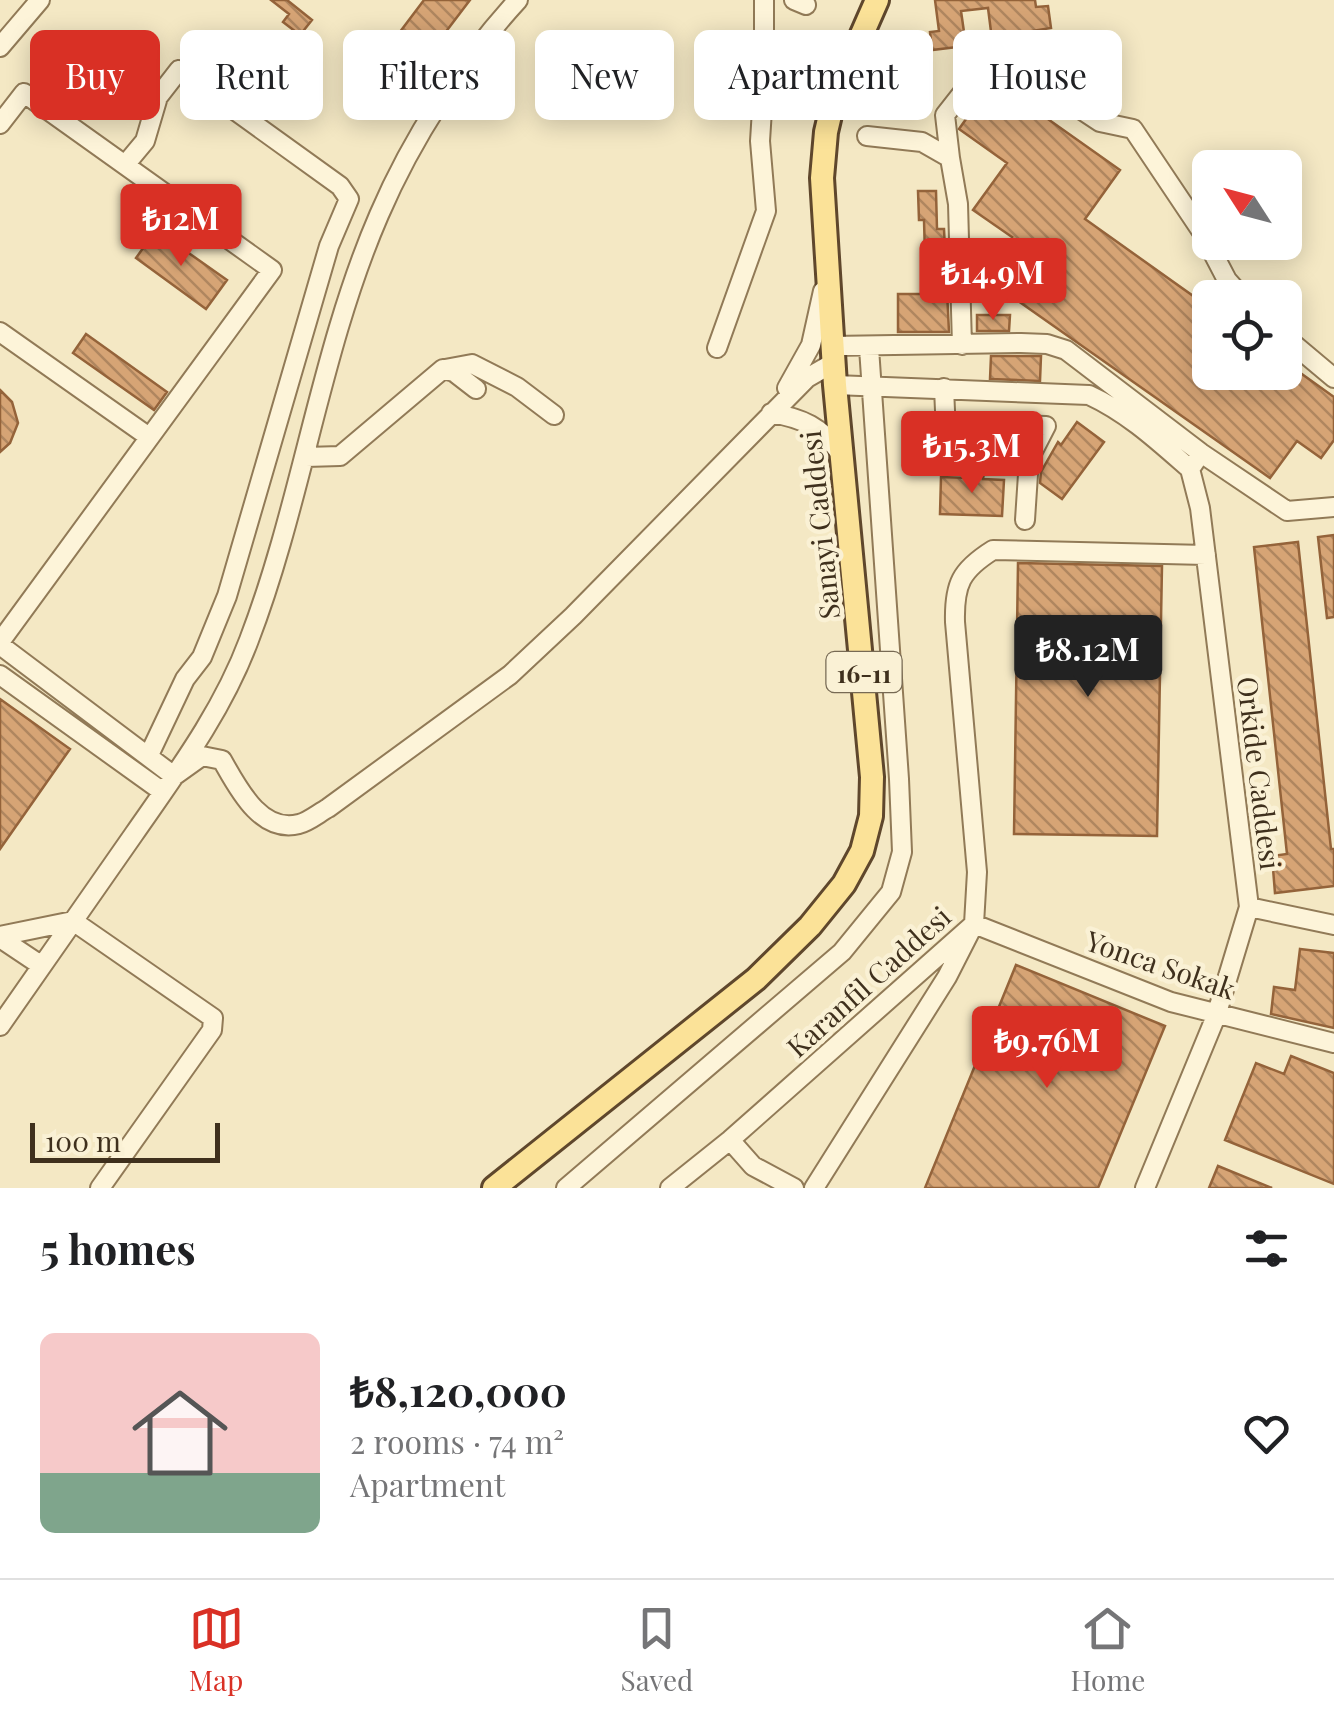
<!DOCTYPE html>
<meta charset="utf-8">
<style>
body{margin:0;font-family:"Playfair Display",serif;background:#f2f2f2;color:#202124;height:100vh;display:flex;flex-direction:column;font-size:38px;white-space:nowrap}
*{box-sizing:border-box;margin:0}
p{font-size:32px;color:#757577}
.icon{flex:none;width:55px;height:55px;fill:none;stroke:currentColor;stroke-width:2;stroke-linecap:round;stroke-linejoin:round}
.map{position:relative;height:1188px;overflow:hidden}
.side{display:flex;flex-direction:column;background:#fff;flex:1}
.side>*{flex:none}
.top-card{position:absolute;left:30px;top:30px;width:1275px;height:90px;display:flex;gap:20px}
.needle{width:65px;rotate:306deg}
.tools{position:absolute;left:1192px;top:150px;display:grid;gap:20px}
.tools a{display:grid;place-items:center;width:110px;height:110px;border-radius:15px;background:#fff;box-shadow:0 5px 25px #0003;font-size:50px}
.scale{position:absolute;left:30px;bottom:25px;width:190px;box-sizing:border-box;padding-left:10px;border:5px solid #3f301d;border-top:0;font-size:28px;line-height:35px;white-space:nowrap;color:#3f301d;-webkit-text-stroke:8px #faf1d5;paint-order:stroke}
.price{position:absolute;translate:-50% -85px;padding:0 22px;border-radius:10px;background:#d93025;color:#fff;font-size:32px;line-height:65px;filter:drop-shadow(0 2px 5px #0008)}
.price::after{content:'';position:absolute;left:50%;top:60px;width:30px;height:22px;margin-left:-15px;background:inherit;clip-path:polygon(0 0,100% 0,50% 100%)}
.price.current{background:#222;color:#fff}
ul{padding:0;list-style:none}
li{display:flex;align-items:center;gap:30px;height:250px;padding:0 40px}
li+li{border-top:2px solid #e0e0e0}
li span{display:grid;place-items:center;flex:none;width:280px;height:200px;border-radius:15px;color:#555}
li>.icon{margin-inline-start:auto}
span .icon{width:120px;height:120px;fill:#fffc;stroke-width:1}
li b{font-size:42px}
h2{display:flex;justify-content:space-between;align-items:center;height:120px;padding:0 40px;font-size:42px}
.chip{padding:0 35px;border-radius:15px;background:#fff;box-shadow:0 5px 25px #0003;font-size:35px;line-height:90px}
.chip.current{background:#d93025;color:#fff}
.dock{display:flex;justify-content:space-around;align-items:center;height:140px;border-top:2px solid #e0e0e0;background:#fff;font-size:28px;color:#757577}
.dock a{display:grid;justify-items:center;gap:5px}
.dock .current{color:#d93025}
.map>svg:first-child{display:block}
.building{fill:url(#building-back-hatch);stroke:#94633a;stroke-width:2.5}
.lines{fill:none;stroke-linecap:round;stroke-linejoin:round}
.minor-casing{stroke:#917a57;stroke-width:22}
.major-casing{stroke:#5f472c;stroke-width:28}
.minor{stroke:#fdf4d9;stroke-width:18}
.major{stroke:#fbe298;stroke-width:22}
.labels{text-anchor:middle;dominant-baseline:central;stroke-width:9;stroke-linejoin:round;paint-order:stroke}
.shield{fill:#faf1d5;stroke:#776a54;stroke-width:2.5}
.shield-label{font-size:25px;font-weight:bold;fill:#3f301d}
.street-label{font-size:28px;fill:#3f301d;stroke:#faf1d5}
</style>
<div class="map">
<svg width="1334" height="1188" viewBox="0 0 1334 1188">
<defs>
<pattern id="building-back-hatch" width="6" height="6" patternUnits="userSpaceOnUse" patternTransform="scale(2.5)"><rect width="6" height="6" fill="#d6a475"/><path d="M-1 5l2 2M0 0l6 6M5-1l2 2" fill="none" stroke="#af865f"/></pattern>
</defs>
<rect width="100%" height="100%" fill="#f4e8c4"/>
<path class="building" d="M271,0H287L312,20L300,35L283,22L289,14Z
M424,0H470L413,75L384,53Z
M935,0H1035L1036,7L1048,6L1051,28L1032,31L1036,62L995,63L988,8L961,11L966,46L932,50L930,32L939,31Z
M988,88H1004L1120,170L1085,219L1210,308V372H1285V362L1334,397V440L1321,458L1297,441L1270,478L984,277L1012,237L973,210L1007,163L959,129Z
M918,191H936L937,229H944L949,332H898V294H926L924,220H919Z
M156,230L227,280L206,309L136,258Z
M977,315H1010L1009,331H977Z
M86,334L167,392L154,410L73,353Z
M991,356H1041L1040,381L990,379Z
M0,390L12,402L18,423L10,443L0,452Z
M1077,422L1104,442L1062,499L1040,483L1041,472L1058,442L1061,445Z
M969,473H984L983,479L1004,480L1002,516L940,514L941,477L968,478Z
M1334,535V617L1327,618L1318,537Z
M1298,542L1331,849H1334V886L1275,893L1272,856L1287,854L1254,547Z
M1018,563L1162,566L1157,836L1014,834Z
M0,699L70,749L0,849Z
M1300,949L1334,953V1028L1271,1014L1274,987L1295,990Z
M1016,965L1165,1026L1098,1188H925Z
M1291,1056L1334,1073V1184L1225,1140L1256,1063L1284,1074Z
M1218,1166L1272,1188H1209Z"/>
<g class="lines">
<defs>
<path id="minor" d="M794,0L806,5
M0,47L40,0
M0,124L24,93L272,270L0,642
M867,136L922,142L950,158L958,204L962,345
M950,158L945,115L967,87L984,76L1009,75L1038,81L1100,122L1133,129L1202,232L1227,280L1243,298
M125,165L145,141L158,97L179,70L340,186L349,199L329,246L227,596L202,657L185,679L149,755
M0,332L149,437
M1285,337L1334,378
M832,346L1021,343L1047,344L1066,350L1201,453L1287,511L1334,507
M717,348L766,211L760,141L764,78V0
M445,369L472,364L517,387L554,415
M835,385L1089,395C1128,413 1158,441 1190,469
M787,388L811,345L823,291
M944,388L947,456L1029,459
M771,413C802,418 822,427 840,453
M945,423L1046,426L1029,459L1025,520
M306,457L340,456L443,369L454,372L476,389
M0,645L174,776L202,756L222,760C237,786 260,834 299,824C308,822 319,813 328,808L510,675L573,616L807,378L833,363
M0,675L163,792
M1249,907L1334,925
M0,936L73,921L213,1018L212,1030L100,1188
M0,938L42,966
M0,1026C45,962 89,898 134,834C177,772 222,712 249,640C302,502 320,351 379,215C412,138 462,61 518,0
M730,1140L753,1166L794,1188
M566,1188L842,952L891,892L902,852L899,779L869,348
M670,1188L730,1140L974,924L977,872L955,622C954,584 961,570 993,550L1206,555
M814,1188L947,977L974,924L1171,1002L1334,1043
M1145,1188L1216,1016L1249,907L1200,508L1190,469L1201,453"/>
<path id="major" d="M494,1188L756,979L810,926L844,884L862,851L871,816L872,777L835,385L822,178L826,132L834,98L877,0"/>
</defs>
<use href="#minor" class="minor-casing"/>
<use href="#major" class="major-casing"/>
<use href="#minor" class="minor"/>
<use href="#major" class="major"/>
</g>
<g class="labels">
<rect class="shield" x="826.5" y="652" width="75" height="40" rx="8"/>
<g class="shield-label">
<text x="864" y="672">16-11</text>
</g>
<g class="street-label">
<text transform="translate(819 525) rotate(-96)">Sanayi Caddesi</text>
<text transform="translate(1260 773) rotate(83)">Orkide Caddesi</text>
<text transform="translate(1161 964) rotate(19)">Yonca Sokak</text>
<text transform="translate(868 981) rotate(-42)">Karanfil Caddesi</text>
</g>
</g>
</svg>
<div class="tools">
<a><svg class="needle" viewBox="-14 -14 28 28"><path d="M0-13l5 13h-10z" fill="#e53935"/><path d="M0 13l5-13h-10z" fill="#757577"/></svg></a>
<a><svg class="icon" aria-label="locate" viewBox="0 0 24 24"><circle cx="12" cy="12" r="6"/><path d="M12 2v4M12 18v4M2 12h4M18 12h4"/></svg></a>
</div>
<div class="scale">100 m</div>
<b class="price" style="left:181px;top:269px">₺12M</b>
<b class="price" style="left:993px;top:323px">₺14.9M</b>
<b class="price" style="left:972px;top:496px">₺15.3M</b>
<b class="price current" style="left:1088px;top:700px">₺8.12M</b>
<b class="price" style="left:1047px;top:1091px">₺9.76M</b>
<div class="top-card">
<a class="chip current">Buy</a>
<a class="chip">Rent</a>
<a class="chip">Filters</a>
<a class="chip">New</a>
<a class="chip">Apartment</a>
<a class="chip">House</a>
</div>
</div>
<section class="side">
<h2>5 homes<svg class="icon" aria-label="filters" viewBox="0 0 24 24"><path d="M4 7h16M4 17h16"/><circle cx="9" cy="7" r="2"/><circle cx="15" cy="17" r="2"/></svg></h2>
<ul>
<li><span style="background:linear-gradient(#f6c9c9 70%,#7fa58c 0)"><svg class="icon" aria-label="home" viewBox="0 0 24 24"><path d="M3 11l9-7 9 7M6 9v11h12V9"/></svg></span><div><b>₺8,120,000</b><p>2 rooms · 74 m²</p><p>Apartment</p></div><svg class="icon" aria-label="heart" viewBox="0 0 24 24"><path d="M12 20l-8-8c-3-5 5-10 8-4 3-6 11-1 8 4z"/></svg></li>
</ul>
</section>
<nav class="dock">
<a class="current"><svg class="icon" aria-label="map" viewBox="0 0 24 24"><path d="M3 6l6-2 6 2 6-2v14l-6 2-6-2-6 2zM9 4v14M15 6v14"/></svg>Map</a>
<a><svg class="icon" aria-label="saved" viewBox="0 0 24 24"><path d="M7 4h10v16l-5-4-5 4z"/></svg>Saved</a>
<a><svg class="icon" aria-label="home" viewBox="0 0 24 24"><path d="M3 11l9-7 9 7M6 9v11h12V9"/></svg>Home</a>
</nav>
